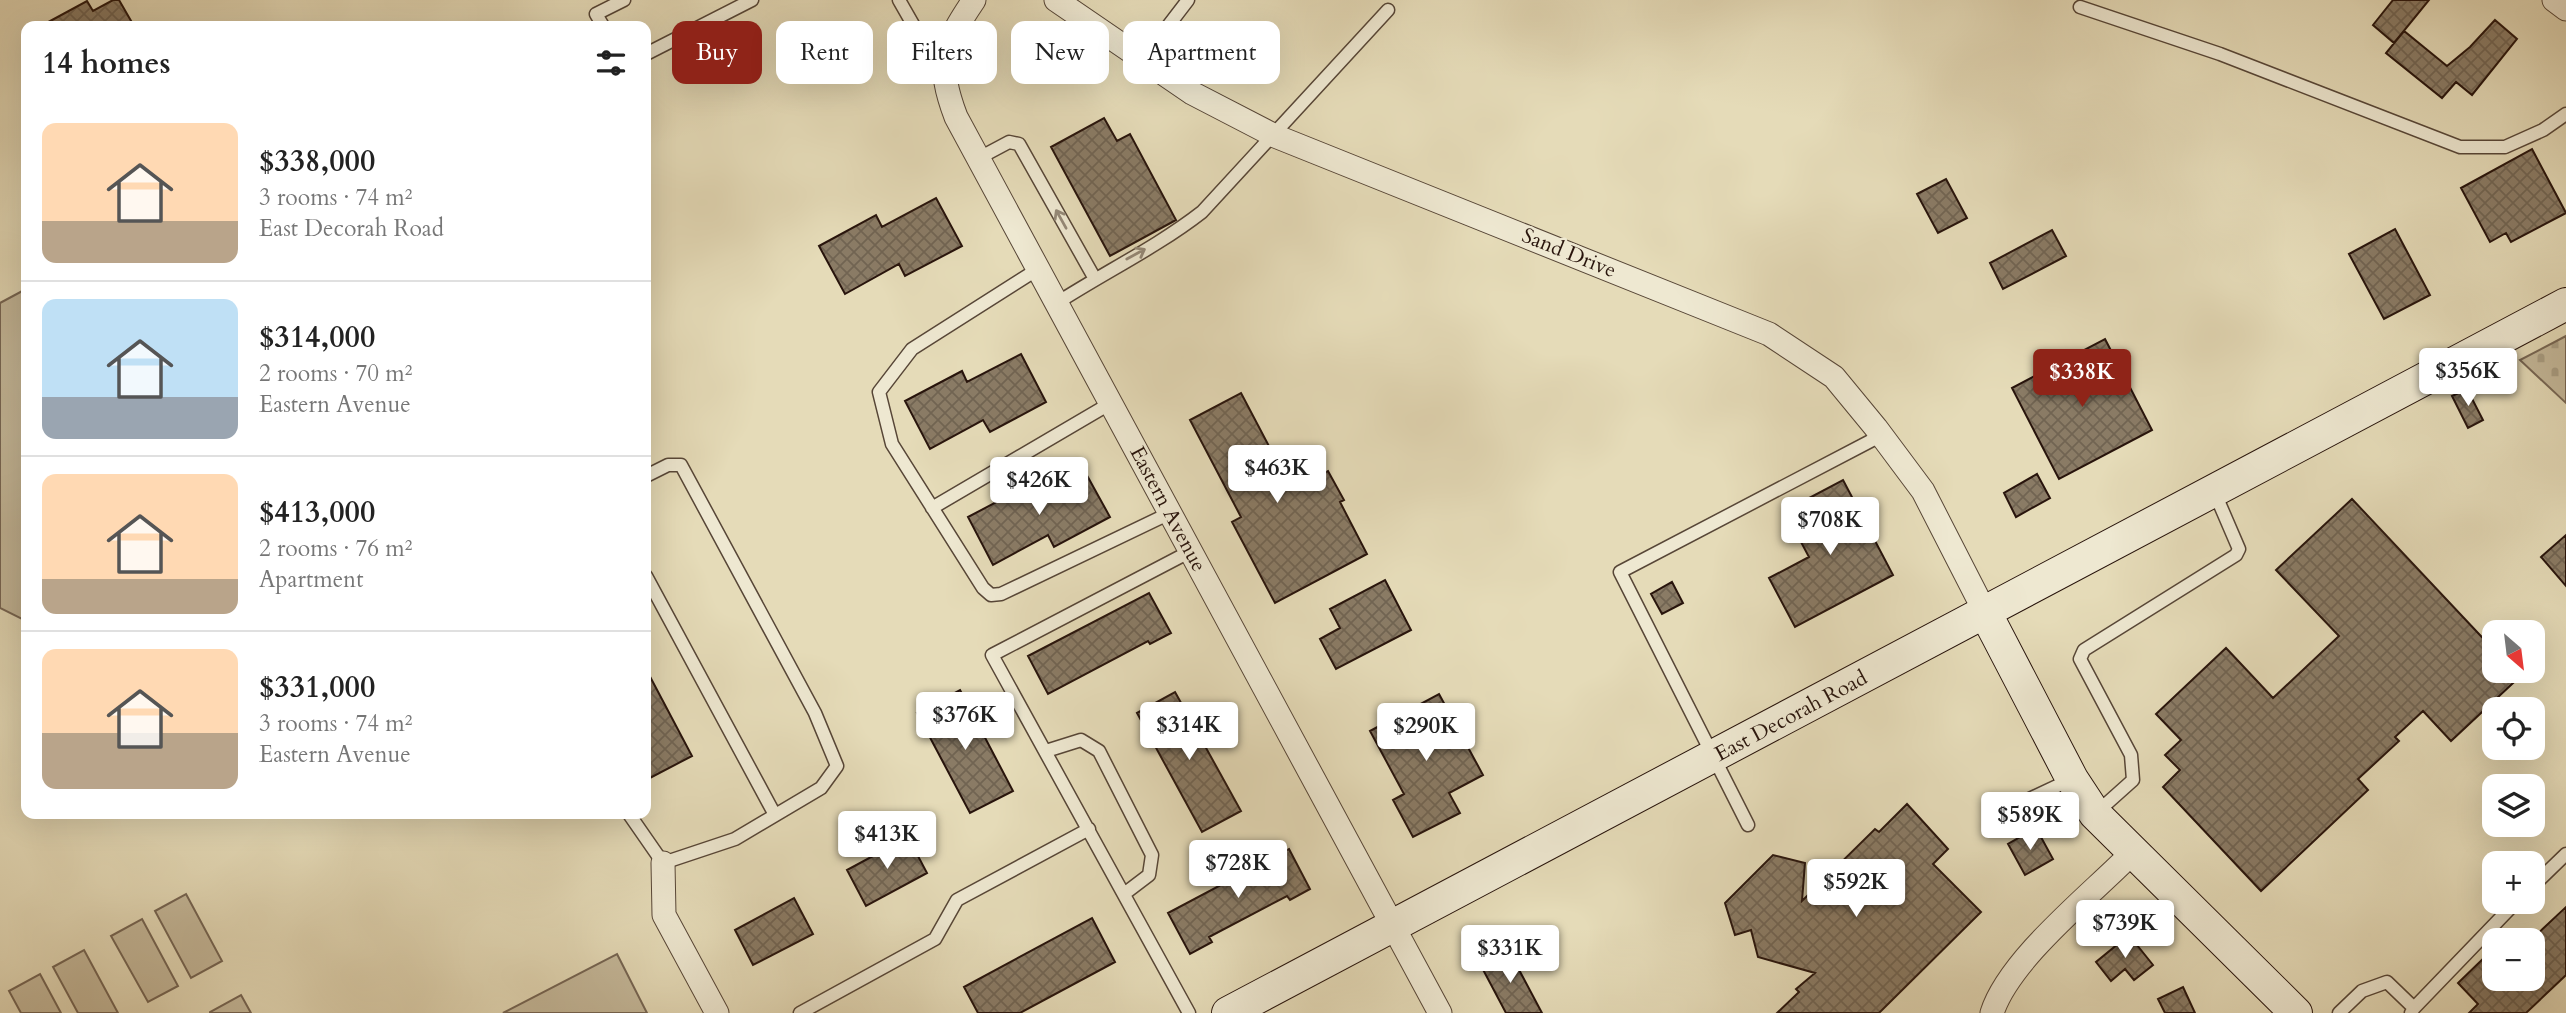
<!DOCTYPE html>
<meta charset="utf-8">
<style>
body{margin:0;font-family:Cardo,serif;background:#f2f2f2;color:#222;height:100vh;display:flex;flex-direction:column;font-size:26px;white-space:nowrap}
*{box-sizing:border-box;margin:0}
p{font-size:23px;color:#767676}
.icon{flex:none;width:38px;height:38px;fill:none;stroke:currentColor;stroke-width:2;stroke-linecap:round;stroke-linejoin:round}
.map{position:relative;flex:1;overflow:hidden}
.sheet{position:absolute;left:21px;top:21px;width:630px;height:798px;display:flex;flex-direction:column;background:#fff;border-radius:14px;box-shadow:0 7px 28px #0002}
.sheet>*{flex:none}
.top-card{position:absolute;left:672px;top:21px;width:665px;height:63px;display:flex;gap:14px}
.needle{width:46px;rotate:152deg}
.fabs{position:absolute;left:2482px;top:620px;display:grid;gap:14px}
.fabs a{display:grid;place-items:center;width:63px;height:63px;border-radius:14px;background:#fff;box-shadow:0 7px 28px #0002;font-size:35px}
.price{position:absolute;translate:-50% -60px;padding:0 16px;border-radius:7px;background:#fff;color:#222;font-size:23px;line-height:46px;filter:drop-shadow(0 2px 4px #0008)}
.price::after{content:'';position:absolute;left:50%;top:42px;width:21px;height:16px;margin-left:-10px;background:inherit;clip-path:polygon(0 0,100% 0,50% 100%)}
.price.on{background:#8f2418;color:#fff}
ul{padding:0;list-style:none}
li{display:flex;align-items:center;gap:21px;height:175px;padding:0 21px}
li+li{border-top:2px solid #e0e0e0}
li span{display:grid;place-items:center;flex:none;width:196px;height:140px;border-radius:14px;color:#555}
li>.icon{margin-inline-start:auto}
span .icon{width:84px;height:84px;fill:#fffc;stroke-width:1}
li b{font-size:30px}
h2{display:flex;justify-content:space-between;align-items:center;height:84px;padding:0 21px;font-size:30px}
.tag{padding:0 24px;border-radius:14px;background:#fff;box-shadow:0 7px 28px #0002;font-size:24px;line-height:63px}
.tag.on{background:#8f2418;color:#fff}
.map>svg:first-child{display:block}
.cemetery{fill:url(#cemetery-stones);stroke:#766654;stroke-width:2}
.garden{fill:#c5b99b;stroke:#766654;stroke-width:2}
.building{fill:url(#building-cross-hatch);stroke:#28140c;stroke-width:2}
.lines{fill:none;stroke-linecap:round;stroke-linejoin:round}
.lane-casing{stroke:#574637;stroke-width:15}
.street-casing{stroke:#574637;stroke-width:25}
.secondary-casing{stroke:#28140c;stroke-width:34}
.lane{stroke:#eee8d1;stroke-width:12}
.street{stroke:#eee8d1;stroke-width:23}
.secondary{stroke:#eee8d1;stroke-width:32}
.oneway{stroke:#958978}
.labels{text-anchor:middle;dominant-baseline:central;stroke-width:5;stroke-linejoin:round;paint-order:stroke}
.street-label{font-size:21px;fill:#28140c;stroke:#eee8d1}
</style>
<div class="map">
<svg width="2566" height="1013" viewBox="0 0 2566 1013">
<defs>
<pattern id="cemetery-stones" width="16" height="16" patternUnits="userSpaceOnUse" patternTransform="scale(1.75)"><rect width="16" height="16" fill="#c5b99b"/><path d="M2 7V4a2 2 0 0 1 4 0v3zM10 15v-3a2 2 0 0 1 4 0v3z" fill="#a99e84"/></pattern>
<pattern id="building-cross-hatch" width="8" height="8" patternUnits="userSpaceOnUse" patternTransform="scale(1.75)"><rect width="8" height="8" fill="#8a7b65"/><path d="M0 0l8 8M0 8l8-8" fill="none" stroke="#716452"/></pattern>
</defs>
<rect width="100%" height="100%" fill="#e5dbb8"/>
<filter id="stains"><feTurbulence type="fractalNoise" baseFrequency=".00286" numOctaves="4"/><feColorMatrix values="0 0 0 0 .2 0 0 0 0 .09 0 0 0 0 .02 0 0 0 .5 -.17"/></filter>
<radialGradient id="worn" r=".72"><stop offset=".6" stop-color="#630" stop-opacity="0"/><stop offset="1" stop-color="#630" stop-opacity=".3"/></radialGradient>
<path class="cemetery" d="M2566,336V403L2520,360Z"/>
<path class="garden" d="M26,289V621L0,608V303Z
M186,894L222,961L191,978L155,911Z
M142,919L178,986L148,1002L111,936Z
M84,950L118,1013H78L53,967Z
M617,954L647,1013H503Z
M40,974L61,1013H21L9,991Z
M241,995L251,1013H210V1012Z"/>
<path class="building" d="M113,0H119L134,26H41L87,1L93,11Z
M2393,0H2429L2394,43L2373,25Z
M2495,20L2517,39L2472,95L2456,82L2442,98L2386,53L2404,31L2447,66L2470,47Z
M1104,118L1117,141L1130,134L1176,220L1110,256L1051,147Z
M2532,149L2566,213L2511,242L2506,233L2490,242L2461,188Z
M1946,179L1967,218L1938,233L1917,194Z
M936,198L962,246L905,276L899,264L845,294L819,246L876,215L882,227Z
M2395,229L2430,295L2384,319L2349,254Z
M2052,230L2066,256L2003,289L1990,263Z
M2105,339L2152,430L2059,479L2012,388Z
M1021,354L1046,402L990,432L983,420L930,449L905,401L962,371L967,382Z
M2467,389L2483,420L2468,428L2452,396Z
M1241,393L1292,490L1328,471L1344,500L1340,502L1367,554L1275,603L1232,522L1241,517L1190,420Z
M1084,470L1110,517L1054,547L1048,535L993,565L968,517L1025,487L1031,498Z
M2037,474L2050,498L2016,517L2004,493Z
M1843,480L1893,575L1795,627L1769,578L1809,557L1793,527L1802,522L1794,506Z
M2352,499L2494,650V670H2527L2451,741L2423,711L2395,737L2399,741L2358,779L2368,790L2261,891L2163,787L2180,770L2165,755L2181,740L2156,714L2226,648L2273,698L2339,636L2276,570Z
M2566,535V586L2541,557Z
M1385,580L1411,630L1336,669L1320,639L1340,628L1330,609Z
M1672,582L1683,603L1662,614L1651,594Z
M1149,593L1171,633L1150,644L1148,641L1048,694L1028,656Z
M646,669L692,756L646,780Z
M960,690L1013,791L970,813L917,713Z
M1175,692L1241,811L1202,832L1137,713Z
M1439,694L1483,775L1449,793L1460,813L1413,837L1393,800L1404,794L1370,731Z
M1907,804L1948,849L1933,864L1981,912L1879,1013H1777L1799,992L1796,989L1815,973L1758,957L1751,930L1735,935L1725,903L1773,855L1805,863L1802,901L1875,829L1879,832Z
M2036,828L2053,859L2025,875L2008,844Z
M908,837L927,873L866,906L847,870Z
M1289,849L1310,889L1290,900L1287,896L1209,937L1212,942L1190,954L1168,913Z
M794,898L813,934L753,965L735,930Z
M2566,907V975L2526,1013H2469L2478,1004L2458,983L2486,956L2494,964V978H2532V939Z
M1092,918L1115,962L1020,1013H978L964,987Z
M2129,935L2153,965L2134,980L2125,969L2111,981L2096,962Z
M1508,949L1542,1013H1506L1480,964Z
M2183,987L2195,1013H2165L2158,999Z"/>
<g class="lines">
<defs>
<path id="lane" d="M899,0L915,28L943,61
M2080,7L2220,54L2460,147H2505L2543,130L2566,114
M603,26L596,14L624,0
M646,54L752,0
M1142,60L1188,0
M979,158L1009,142L1019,144L1095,279
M1038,269L912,349L879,392L892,444L983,588L991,595L1001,594L1170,513
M1057,303C1105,272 1157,247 1202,212L1388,10
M932,508L1111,403
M646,576L775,815
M1046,751L1081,740L1099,751L1152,855L1149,875L1124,894
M1994,812L2023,802L2072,779
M629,814L663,863L735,839L821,788L837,766L815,713L681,465H668L646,476
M2095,814L2133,780L2131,755L2080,659L2084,650L2236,555L2239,549L2214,491
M1748,825L1620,572L1882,435
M2532,887L2566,854
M2414,1008L2517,901
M800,1013L935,939L957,900L1089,829
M1189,1013L992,655L1191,551
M2339,1013L2362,991L2387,982L2414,1008L2411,1013"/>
<path id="street" d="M974,0C943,46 936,64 956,117L1440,1013
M1056,0L1192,93L1275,136L1769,334L1834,377L1876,428L1923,491L1985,612
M2554,0L2566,9
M663,863L664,915L717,1013
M1992,1013C2009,959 2092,894 2132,853"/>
<path id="secondary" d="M1985,612L2072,779L2095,814L2296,1013
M1228,1013L2566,304"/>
</defs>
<use href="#lane" class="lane-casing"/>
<use href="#street" class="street-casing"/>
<use href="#secondary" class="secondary-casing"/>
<use href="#lane" class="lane"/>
<use href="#street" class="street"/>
<use href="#secondary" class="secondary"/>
</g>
<defs><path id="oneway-shaft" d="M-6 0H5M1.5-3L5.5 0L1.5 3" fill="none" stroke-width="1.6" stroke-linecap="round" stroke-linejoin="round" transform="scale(1.75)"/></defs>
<g class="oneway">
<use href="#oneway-shaft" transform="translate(1061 219) rotate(-119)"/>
<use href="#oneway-shaft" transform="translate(1136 254) rotate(-29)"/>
</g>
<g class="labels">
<g class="street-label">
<text transform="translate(1569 253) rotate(22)">Sand Drive</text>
<text transform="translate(1168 509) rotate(62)">Eastern Avenue</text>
<text transform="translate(1791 716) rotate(-28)">East Decorah Road</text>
</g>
</g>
<rect width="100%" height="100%" filter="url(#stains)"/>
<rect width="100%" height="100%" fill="url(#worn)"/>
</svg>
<div class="fabs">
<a><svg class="needle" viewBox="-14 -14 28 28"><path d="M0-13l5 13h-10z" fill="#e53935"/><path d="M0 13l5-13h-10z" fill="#767676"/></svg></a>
<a><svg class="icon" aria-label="locate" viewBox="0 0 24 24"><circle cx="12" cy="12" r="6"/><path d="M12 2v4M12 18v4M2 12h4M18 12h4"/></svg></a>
<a><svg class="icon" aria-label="layers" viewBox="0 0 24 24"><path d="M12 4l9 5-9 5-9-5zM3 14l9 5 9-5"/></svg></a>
<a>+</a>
<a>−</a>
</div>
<b class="price" style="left:2468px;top:408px">$356K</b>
<b class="price on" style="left:2082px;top:409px">$338K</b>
<b class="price" style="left:1277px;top:505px">$463K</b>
<b class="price" style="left:1039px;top:517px">$426K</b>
<b class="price" style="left:1830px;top:557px">$708K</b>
<b class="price" style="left:965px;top:752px">$376K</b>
<b class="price" style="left:1189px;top:762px">$314K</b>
<b class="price" style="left:1426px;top:763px">$290K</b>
<b class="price" style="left:2030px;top:852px">$589K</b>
<b class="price" style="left:887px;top:871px">$413K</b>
<b class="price" style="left:1238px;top:900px">$728K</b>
<b class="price" style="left:1856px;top:919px">$592K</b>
<b class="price" style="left:2125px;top:960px">$739K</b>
<b class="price" style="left:1510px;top:985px">$331K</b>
<div class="top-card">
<a class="tag on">Buy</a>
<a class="tag">Rent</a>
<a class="tag">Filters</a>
<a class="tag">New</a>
<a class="tag">Apartment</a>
</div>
<section class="sheet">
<h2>14 homes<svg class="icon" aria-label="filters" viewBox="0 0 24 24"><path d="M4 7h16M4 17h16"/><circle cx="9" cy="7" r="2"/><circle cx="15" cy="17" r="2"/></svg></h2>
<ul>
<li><span style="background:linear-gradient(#ffd9b3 70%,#b9a48a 0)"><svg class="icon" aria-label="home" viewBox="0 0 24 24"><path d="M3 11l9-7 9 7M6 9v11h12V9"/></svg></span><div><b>$338,000</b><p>3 rooms · 74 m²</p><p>East Decorah Road</p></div></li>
<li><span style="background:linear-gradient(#bfe0f5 70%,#9aa5b1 0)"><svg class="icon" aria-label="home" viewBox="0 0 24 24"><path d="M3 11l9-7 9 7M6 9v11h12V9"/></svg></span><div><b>$314,000</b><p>2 rooms · 70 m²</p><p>Eastern Avenue</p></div></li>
<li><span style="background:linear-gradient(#ffd9b3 75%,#b9a48a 0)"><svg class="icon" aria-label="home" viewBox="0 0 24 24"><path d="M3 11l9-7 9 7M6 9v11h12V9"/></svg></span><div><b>$413,000</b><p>2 rooms · 76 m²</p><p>Apartment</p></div></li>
<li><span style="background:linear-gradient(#ffd9b3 60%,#b9a48a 0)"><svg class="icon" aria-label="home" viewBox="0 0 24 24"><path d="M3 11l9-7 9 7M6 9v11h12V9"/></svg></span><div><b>$331,000</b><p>3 rooms · 74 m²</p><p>Eastern Avenue</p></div></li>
</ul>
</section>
</div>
